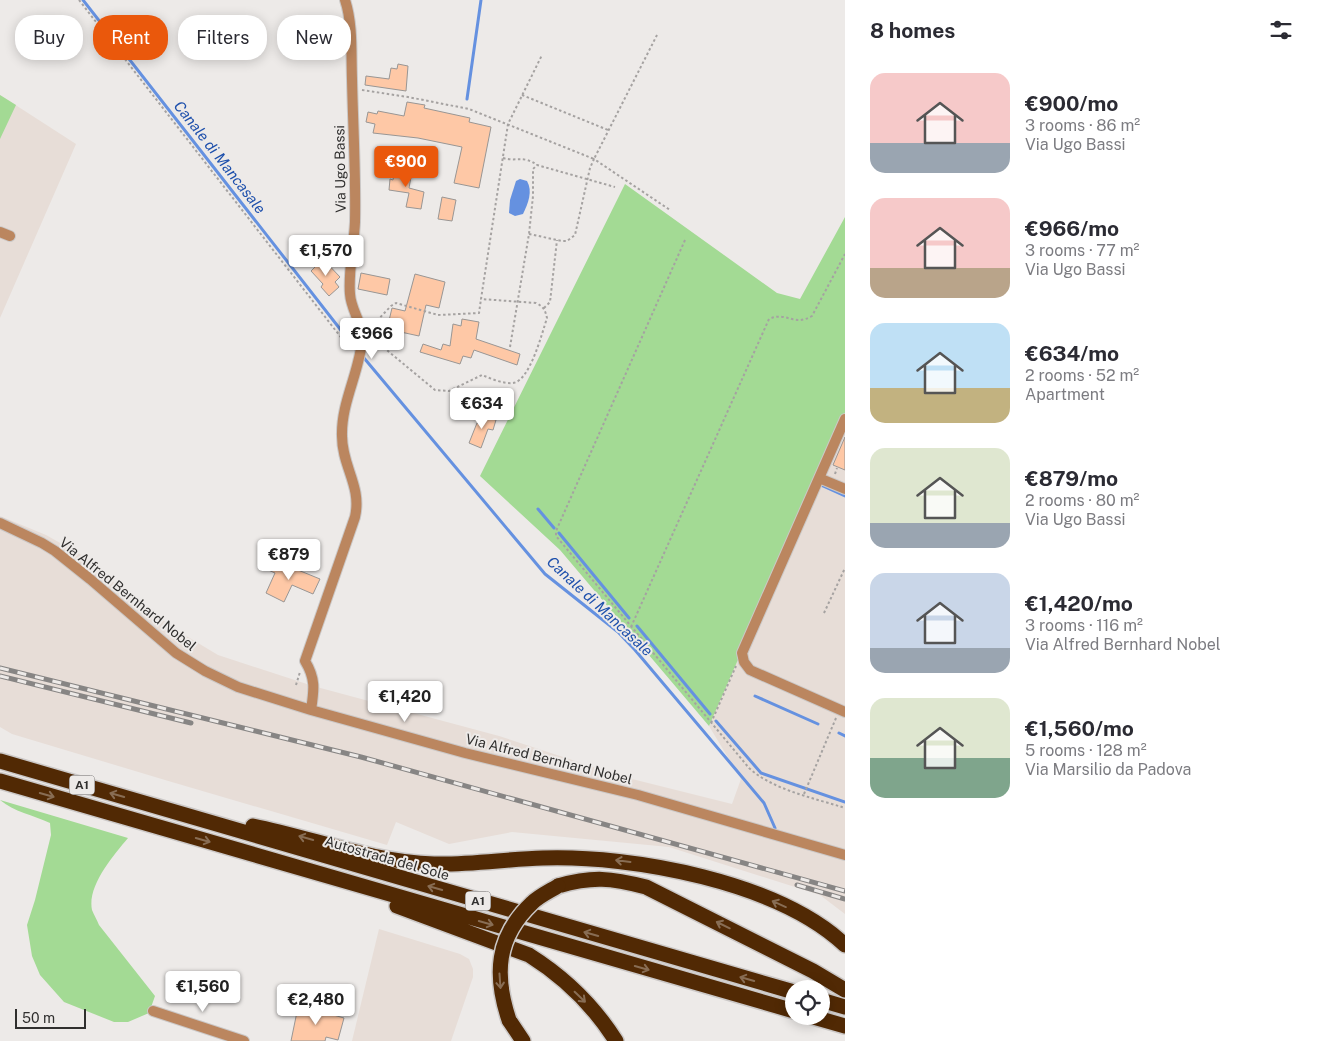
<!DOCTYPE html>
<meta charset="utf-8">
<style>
body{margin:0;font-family:"Public Sans",sans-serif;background:#f2f2f3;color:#2b2b33;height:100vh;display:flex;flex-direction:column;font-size:19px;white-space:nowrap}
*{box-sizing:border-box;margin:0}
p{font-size:16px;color:#7c7c81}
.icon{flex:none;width:28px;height:28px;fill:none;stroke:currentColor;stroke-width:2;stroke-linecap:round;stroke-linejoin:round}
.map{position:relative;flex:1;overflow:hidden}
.details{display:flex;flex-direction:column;background:#fff;width:475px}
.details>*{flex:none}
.hud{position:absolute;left:15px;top:15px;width:475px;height:45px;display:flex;gap:10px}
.controls{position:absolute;left:785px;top:980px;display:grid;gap:10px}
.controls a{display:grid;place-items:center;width:45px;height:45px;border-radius:50%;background:#fff;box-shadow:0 2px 12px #0003;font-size:25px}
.scale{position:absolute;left:15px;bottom:12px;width:71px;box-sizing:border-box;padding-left:5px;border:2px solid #302f2e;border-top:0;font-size:14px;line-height:18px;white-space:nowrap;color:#302f2e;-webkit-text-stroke:4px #edeae8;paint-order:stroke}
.price{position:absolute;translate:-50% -42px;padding:0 11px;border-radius:5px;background:#fff;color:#222;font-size:16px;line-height:32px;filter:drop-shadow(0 1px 2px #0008)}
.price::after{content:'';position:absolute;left:50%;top:30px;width:15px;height:11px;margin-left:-8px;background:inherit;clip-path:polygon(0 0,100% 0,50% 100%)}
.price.on{background:#ea580c;color:#fff}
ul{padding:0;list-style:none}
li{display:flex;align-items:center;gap:15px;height:125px;padding:0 25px}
li span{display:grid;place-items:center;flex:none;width:140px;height:100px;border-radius:15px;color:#555}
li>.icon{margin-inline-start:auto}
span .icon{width:60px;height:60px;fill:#fffc;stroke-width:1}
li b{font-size:21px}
h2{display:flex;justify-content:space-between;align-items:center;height:60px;padding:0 25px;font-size:21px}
.tag{padding:0 18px;border-radius:20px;background:#fff;box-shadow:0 2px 12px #0003;font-size:18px;line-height:45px}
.tag.on{background:#ea580c;color:#fff}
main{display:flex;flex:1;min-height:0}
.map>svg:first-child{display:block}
.built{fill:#e7ddd7}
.green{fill:#a3da94}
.water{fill:#6591e0}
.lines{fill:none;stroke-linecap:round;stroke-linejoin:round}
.stream{stroke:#6591e0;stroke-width:3}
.building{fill:#fec8a6;stroke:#999694}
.minor-casing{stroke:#cbc8c7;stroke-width:12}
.highway-casing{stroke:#cbc8c7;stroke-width:18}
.path{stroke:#a5a2a1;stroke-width:2;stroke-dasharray:2.5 2.5;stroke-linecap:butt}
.minor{stroke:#bb865f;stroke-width:10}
.highway{stroke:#512904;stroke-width:15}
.rail-casing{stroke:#878584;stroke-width:5}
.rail{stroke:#edeae8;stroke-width:3;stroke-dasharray:9;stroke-linecap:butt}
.highway-bridge-casing{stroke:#cbc8c7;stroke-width:18;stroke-linecap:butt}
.highway-bridge{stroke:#512904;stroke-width:15}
.oneway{stroke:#886d54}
.labels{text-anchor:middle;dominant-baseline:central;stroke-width:4;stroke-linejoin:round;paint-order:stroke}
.shield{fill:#edeae8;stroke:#696766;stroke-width:1}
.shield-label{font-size:12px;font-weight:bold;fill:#302f2e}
.street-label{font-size:14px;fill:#302f2e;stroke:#edeae8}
.water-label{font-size:15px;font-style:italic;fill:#1e50ac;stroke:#edeae8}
</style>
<main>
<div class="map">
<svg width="845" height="1041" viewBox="0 0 845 1041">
<rect width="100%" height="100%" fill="#edeae8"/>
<path class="built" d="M0,95L76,144L0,318Z
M845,415V914L820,895L669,847L512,832L449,844L396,822L387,845L165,780L12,734L0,727V516L46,535L85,557L130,596L178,631L218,655L313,686L499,736L624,777L732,804L741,779L709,726Z
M379,929L460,954L469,959L473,969V977L451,1041H352Z"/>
<path class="green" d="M0,95L16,105L0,139Z
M625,184L777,293L800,299L845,217V415L709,726L560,550L480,476Z
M0,800L128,838C113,856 87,886 92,910C94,915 97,920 99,925L155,996L149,1013L128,1022H114L64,1002L40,975L32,956L27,925L35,900L51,835L50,823C33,815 14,812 0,800Z"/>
<path class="water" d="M520,179L527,181C533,191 528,204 523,214L515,216L509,213L510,200L516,181Z"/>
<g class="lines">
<path class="stream" d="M83,0L358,352
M467,99L481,0
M364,358L545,574L618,632L635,650L764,803L775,828
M823,486L845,496
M538,509L554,528
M559,533L629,618
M637,626L710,714
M755,696L818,724
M716,721L761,773L845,802
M839,733L845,736"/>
</g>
<path class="building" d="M398,64L408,66L406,91L365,85L366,76L389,79L391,68L397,69Z
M407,102L425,105L424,108L470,118L469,122L491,127L479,188L454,183L462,147L418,138L373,133L375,124L366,122L368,112L377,114L378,111L404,116Z
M395,167L410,170L409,177H411L409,188L424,192L421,209L406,207L409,193L389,190L390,179L393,180Z
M442,197L456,200L452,221L438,219Z
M323,259L340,277L335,282L339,287L329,296L321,287L323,284L311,271Z
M361,273L390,279L387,295L358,289Z
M415,274L445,282L439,308L426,305L419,336L387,329L392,308L405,311Z
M462,319L479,322L476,339L520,354L517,365L474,350L471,358L463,356L460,364L420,352L423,344L441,350L443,344L450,346L453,324L461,326Z
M484,412L493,415L492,419L496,420L493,430L488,429L481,448L469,443L477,423L480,424Z
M845,437V470L833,465Z
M271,559L320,579L313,594L292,585L284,602L266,593L275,573L266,569Z
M298,1007L319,1012L320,1008L331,1011L330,1014L344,1018L338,1040L326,1037L325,1041H291Z"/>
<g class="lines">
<defs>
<path id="minor" d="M0,232L10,236
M845,419L742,653L744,662L750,670L845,712
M819,478L845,489
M0,523L42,543L55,551L90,579L176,653L205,671L238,687L311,710L465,753L638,795L845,855
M311,710C314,690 316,679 305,661L355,517C362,486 342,467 342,436C341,403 359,373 362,341C363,323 351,311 350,294C348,272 354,245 355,222C356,174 353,127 352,79C351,53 353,24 345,0
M153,1011L244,1041"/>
<path id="highway" d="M0,761L794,992
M0,781L794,1011
M253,826C313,838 372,862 434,864C470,865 507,859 543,858C633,855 778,882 845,945
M558,886C593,876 611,878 646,887L813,971L845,990
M397,906L529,955C564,977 594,1006 616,1041
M821,1000L845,1007
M810,1016L845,1026
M509,1020L523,1041"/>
</defs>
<use href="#minor" class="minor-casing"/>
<use href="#highway" class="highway-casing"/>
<path class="path" d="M79,0L350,349
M362,90L408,97L469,109L594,159L657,35
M522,95L608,130
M503,158C516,162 524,155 537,165
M529,234L562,241H567L575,235L590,168L594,159L670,210
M685,240L556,531V536L749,768C773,790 814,798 845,808
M544,308L550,302L557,240
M370,328L391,306L396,303L438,315L479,313L481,299
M371,339L377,342L435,390L449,391L482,375C492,379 503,384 513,383C530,381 542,333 547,318C545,310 544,307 536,303L481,299L508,124L542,55
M510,347L529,234L533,196V169L537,165L615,187
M835,474L837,468
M824,613L845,568
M631,627L769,319C787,311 793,327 812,316L845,254
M296,685L300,672
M711,723L736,666
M804,794L836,718"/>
<use href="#minor" class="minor"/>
<use href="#highway" class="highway"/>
<defs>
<path id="rail" d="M0,668L361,757L845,891
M0,676L191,723
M797,885L845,899"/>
</defs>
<use href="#rail" class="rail-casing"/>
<use href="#rail" class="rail"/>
<defs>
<path id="highway-bridge" d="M509,1020C494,975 496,937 532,903C539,896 550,891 558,886"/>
</defs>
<use href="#highway-bridge" class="highway-bridge-casing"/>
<use href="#highway-bridge" class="highway-bridge"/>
</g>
<defs><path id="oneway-shaft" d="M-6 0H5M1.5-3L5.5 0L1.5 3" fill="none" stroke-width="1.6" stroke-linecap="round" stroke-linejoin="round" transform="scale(1.25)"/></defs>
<g class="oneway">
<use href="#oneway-shaft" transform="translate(47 795) rotate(16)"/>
<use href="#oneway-shaft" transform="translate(117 795) rotate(-164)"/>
<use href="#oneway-shaft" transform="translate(306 838) rotate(-164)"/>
<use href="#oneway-shaft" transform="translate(203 840) rotate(16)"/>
<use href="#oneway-shaft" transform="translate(623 861) rotate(-173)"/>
<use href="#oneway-shaft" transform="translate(435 888) rotate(-164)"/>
<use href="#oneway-shaft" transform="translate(779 904) rotate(-156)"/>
<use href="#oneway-shaft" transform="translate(486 923) rotate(16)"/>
<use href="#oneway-shaft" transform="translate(723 925) rotate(-154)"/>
<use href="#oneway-shaft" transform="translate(591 934) rotate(-164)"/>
<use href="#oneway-shaft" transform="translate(642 968) rotate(16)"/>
<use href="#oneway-shaft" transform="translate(747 979) rotate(-164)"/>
<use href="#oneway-shaft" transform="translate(500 981) rotate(86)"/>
<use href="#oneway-shaft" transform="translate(580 997) rotate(44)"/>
</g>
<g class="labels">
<g class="shield">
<rect x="69.5" y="775.5" width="25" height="19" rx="4"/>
<rect x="465.5" y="891.5" width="25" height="19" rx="4"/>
</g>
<g class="shield-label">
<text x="82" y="785">A1</text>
<text x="478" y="901">A1</text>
</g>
<g class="street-label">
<text transform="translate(340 169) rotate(-91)">Via Ugo Bassi</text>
<text transform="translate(128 594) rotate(39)">Via Alfred Bernhard Nobel</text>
<text transform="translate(549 759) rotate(14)">Via Alfred Bernhard Nobel</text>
<text transform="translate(387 858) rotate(16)">Autostrada del Sole</text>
</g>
<g class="water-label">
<text transform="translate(220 157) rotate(52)">Canale di Mancasale</text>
<text transform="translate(600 606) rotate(43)">Canale di Mancasale</text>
</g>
</g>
</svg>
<div class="controls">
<a><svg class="icon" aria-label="locate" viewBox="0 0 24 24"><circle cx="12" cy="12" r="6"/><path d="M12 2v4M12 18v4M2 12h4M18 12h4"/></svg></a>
</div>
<div class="scale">50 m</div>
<b class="price on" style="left:406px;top:188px">€900</b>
<b class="price" style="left:326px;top:277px">€1,570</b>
<b class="price" style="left:372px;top:360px">€966</b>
<b class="price" style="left:482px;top:430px">€634</b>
<b class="price" style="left:289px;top:581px">€879</b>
<b class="price" style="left:405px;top:723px">€1,420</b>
<b class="price" style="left:203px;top:1013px">€1,560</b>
<b class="price" style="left:316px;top:1026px">€2,480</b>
<div class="hud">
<a class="tag">Buy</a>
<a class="tag on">Rent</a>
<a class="tag">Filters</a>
<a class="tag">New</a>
</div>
</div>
<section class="details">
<h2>8 homes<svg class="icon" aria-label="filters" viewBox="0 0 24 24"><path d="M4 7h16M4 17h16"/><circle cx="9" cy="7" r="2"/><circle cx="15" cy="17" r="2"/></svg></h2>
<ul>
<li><span style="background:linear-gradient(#f6c9c9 70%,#9aa5b1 0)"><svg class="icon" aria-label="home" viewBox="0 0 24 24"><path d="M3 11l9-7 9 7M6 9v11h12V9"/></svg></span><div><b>€900/mo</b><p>3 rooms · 86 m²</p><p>Via Ugo Bassi</p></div></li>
<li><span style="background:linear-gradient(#f6c9c9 70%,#b9a48a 0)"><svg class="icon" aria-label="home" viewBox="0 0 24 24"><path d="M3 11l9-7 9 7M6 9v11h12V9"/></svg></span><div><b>€966/mo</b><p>3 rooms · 77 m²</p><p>Via Ugo Bassi</p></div></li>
<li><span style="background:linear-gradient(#bfe0f5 65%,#c2b280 0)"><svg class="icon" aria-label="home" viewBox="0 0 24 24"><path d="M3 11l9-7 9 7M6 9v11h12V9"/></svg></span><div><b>€634/mo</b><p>2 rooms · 52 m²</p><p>Apartment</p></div></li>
<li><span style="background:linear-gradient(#dfe7d0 75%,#9aa5b1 0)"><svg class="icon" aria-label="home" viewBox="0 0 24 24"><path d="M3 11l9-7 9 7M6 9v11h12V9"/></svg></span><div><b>€879/mo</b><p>2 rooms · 80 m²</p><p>Via Ugo Bassi</p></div></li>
<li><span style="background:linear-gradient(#c9d6e8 75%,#9aa5b1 0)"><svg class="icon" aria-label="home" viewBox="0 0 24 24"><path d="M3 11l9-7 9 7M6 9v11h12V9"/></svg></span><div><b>€1,420/mo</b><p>3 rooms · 116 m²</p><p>Via Alfred Bernhard Nobel</p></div></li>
<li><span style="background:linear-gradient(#dfe7d0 60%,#7fa58c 0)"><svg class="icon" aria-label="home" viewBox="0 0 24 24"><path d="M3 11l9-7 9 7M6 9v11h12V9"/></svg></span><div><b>€1,560/mo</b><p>5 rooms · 128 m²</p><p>Via Marsilio da Padova</p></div></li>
</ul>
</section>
</main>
